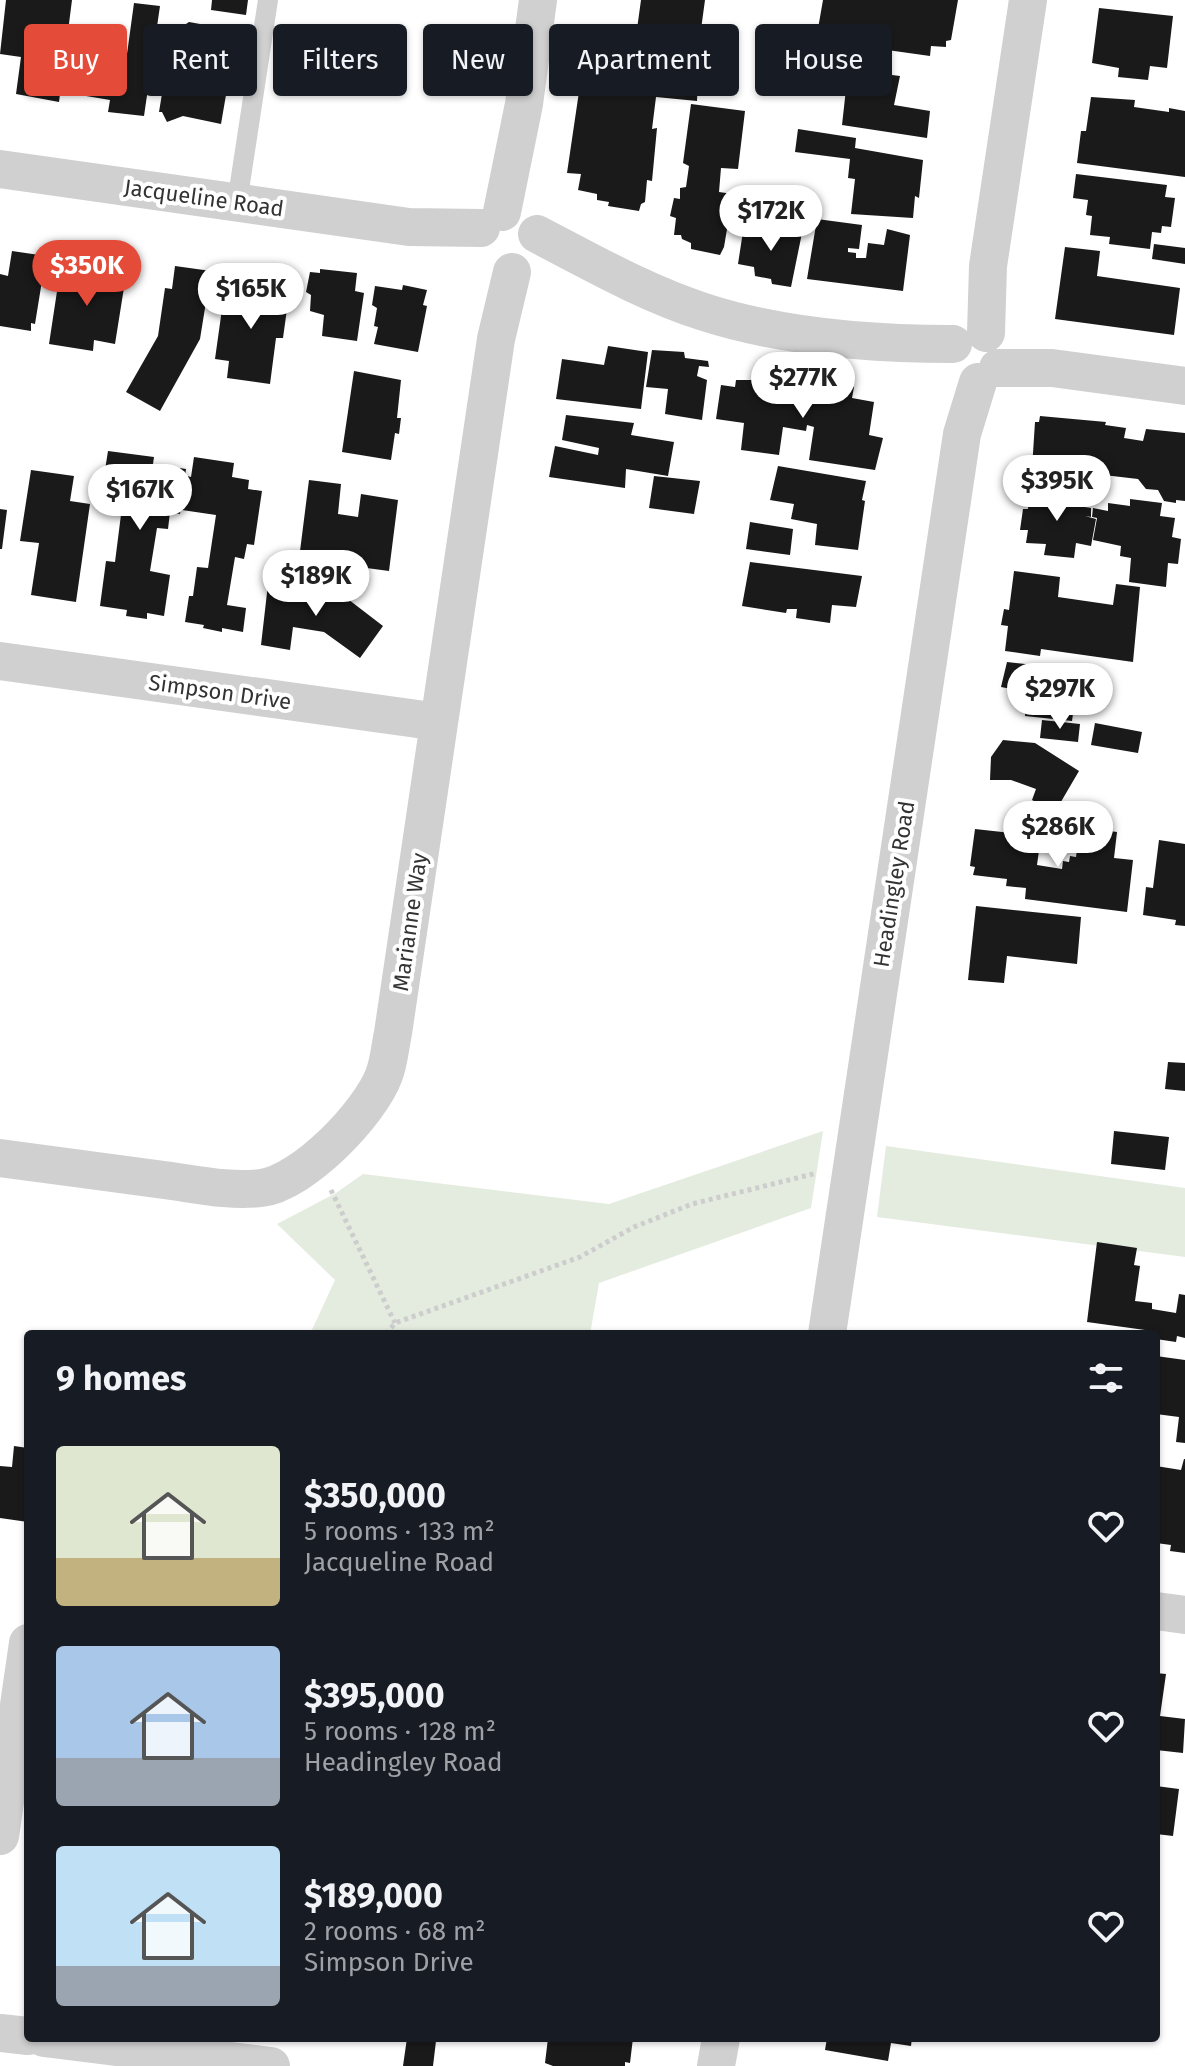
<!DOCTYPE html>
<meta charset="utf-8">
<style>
body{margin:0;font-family:"Fira Sans",sans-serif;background:#242831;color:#f1f3f6;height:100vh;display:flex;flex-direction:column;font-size:30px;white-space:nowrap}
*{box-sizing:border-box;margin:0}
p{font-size:26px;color:#9ea1a6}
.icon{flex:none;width:44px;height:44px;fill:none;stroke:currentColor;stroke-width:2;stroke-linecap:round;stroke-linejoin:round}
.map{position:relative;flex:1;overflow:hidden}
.drawer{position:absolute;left:24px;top:1330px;width:1136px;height:712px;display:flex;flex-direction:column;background:#171b24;border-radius:8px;box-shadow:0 2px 6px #0004}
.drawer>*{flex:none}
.banner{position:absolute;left:24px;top:24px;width:1138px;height:72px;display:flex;gap:16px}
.price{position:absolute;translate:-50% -68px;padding:0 18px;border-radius:28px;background:#fff;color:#222;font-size:26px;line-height:52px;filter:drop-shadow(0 2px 4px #0008)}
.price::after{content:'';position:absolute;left:50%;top:48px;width:24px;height:18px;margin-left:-12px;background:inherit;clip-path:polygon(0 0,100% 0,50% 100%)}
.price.current{background:#e54b39;color:#fff}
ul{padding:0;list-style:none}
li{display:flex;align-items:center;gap:24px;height:200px;padding:0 32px}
li span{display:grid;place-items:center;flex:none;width:224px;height:160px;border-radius:8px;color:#555}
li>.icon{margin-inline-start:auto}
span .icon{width:96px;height:96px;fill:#fffc;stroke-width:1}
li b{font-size:34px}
h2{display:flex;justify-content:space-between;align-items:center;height:96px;padding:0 32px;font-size:34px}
.pill{padding:0 28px;border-radius:8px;background:#171b24;box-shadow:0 2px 6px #0004;font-size:28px;line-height:72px}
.pill.current{background:#e54b39;color:#fff}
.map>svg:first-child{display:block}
.green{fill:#e3ecdf}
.building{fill:#1a1a1a}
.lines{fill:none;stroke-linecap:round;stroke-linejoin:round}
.path{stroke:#cdcdcd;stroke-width:5;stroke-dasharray:4 4;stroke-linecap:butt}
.lane{stroke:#d0d0d0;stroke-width:20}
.street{stroke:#d0d0d0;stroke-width:38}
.labels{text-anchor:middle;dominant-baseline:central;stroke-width:8;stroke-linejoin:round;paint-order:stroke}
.street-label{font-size:22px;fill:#333;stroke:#fff}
</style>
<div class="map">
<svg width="1185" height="2066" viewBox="0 0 1185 2066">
<rect width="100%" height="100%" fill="#fff"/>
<path class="green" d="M823,1131L811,1208L599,1283L590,1334H310L335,1280L277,1224L336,1193L363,1174L609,1204Z
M886,1146L1185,1188V1257L877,1217Z"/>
<path class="building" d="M6,0H72L59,102L16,94L21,57L0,54Z
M212,0H248L246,15L211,10Z
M641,0H705L697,59L634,51Z
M823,0H958L951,40L946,41V47L931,46L930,56L816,40Z
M134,3L160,6L144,116L108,112L110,100L86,96L88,77H83L87,46H93V50L127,54Z
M1099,8L1173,16L1167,68L1150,66L1148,80L1118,77L1119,68L1092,63Z
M189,22L200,24L206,33L203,56L232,60L221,124L183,116L167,122L162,112H159L169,51H176L180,28Z
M800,47L856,54L855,69L798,60Z
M585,51L618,58L620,53L647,57L645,67L673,70V74L698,77L697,101L656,97L652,129L657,128L652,181L647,180L645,202L641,204L639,211L608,206L609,202L597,200V194L578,190L581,174L567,173Z
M868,72L900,76L894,105L930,111L927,138L842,125L847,80L866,85Z
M1091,97L1135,100L1134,107L1169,112V108L1185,111V177L1077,163L1081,131H1086Z
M691,104L745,111L738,169L721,168L719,192L733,194L724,247L720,255L691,249V243L682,239L681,235H674L676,218L670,216L674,198L680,199V188L686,187L689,166L683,163Z
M798,129L856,138L855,148L923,160L919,198L915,196L913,218L851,214L855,179L848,178L850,159L795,152Z
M1076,174L1167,185L1165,197L1175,198L1171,227L1162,226L1161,233L1152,232L1150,249L1109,244L1110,237L1090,235L1092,216L1086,215L1088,200L1073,198Z
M817,219L862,225L859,249L848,248V252L856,253V258H866L868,243L884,245L887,229L910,235L903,291L807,279Z
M744,225L802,233L791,287L772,284L771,279L755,276L754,267L738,264Z
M1154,244L1185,248V264L1152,259Z
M1065,247L1100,251L1097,276L1180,288L1174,335L1055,319Z
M12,251L46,256L35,324L31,323V331L0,326V274L8,276Z
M61,265L126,275L115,344L94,340L93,351L49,344Z
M175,266L211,271L200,339L160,411L126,392L158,336L165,288L172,289Z
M320,269L357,273L355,291L364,293L357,341L322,336L324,315L310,311L311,295L306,292L310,272L320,273Z
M232,281L286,289L283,308L287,309L283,338H276L270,384L227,378L229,361L215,359L222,309L227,310Z
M403,285L427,290L423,305L427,306L418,352L374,344L378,327L374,326L377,308L372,305L375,286L402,290Z
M608,346L648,352L641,409L556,399L562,359L604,365Z
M652,350L684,352L685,358L708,361L709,367L699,366L697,376L707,380L702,420L665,414L668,389L646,387Z
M354,371L401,380L397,418H401L399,434L395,433L391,460L342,452Z
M759,377L795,384L793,397L807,398L810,384L820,386L821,380L854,387L852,398L874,402L869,435L883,438L875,470L809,460L814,427L807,425L806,431L783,427L779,455L741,450L744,423L716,419L721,385L735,387L736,380H757Z
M566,415L634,423L631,435L674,442L668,476L626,469L625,488L549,477L555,446L598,455L599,448L562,440Z
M1040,416L1106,422L1105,425L1126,428L1124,438L1143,441L1146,429L1185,433V501L1176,500V503L1164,501L1158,490L1146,489L1138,479L1095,474L1094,468H1091L1089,488H1072V490L1031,484L1035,422H1039Z
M108,451L154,457L153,464L186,469L180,514L170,512L168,529L157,528L150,571L170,575L164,616L147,613V619L126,616L127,610L100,606L106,561L115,562L124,491L102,489Z
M194,457L234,463L232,477L249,480L248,489L262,491L254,545L247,544L244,559L235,557L227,605L246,608L243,632L222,628V632L203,628L204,625L185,622L189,596H193L197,567L208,568L216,515L182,510L187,476L191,477Z
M778,466L866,481L862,500L865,501L858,550L815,545L817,524L791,519L794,504L770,500Z
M31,470L74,476L70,501L90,504L76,602L31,595L39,543L20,541Z
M654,476L700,481L694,514L649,508Z
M309,480L341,484L338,514L358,517L361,494L398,500L389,571L299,559Z
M1033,487L1062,491V496H1066L1065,504L1091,508V517L1085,516L1096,519L1091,546L1076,543L1074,558L1044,555L1046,544L1026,543L1028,530H1020L1023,509H1028L1029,494H1033Z
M1130,499L1162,503L1160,516L1175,518L1172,537L1181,539L1178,564L1168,563L1166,587L1129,582L1131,558L1120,556L1121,546L1093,540L1097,518L1092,517L1093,508L1108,511V503L1130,506Z
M0,509L7,510L2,549H0Z
M750,522L793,529L790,555L746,549Z
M750,562L862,576L856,607L832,605L830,623L796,618L797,609H787L786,613L742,606Z
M1014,571L1060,577L1058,597L1113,605L1116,584L1140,587L1133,662L1041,649L1040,656L1005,651L1008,626L1001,625L1004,609L1009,610Z
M268,584L340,593L383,626L360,658L324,632L293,627L290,650L261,645Z
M1007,662L1079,670L1072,721L1025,716L1027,692L1001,687Z
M1042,720L1080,724L1078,742L1040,738Z
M1095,723L1142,732L1138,753L1091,745Z
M1003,740L1035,743L1079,771L1055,812L1032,800L1036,789L1011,780H990L991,757Z
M1080,827L1117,832L1114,858L1133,860L1127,912L1025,899L1026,888L1006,886L1007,879L973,875L975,867L970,866L975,829L1020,834L1019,841L1040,843L1037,865L1062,869L1063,861L1069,862L1070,856L1076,857Z
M1159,840L1185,844V926L1175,925L1176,920L1143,915L1146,887L1153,888Z
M976,906L1081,917L1077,964L1007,956L1004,983L968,980Z
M1168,1062L1185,1063V1091L1165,1089Z
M1114,1131L1169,1137L1165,1170L1111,1164Z
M1097,1242L1137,1248L1134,1265L1140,1266L1135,1301L1152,1303V1309L1176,1313L1179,1294L1185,1295V1338L1177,1336L1176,1342L1156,1339V1334H1144L1145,1330L1087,1322Z
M1156,1356L1185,1360V1443L1176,1442L1179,1417L1156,1414L1158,1396L1156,1395Z
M14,1446L28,1448V1522L0,1518V1466L12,1467Z
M1184,1459H1185V1553L1170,1551L1171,1545L1156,1543V1466L1181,1470Z
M1156,1673L1166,1674L1160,1716L1185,1719L1183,1753L1156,1750Z
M1156,1786L1179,1789L1173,1836L1156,1834Z
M407,2038L436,2041L433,2066H403Z
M548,2038H633L630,2063L625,2062V2066H553L545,2063Z
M827,2038H912L911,2046L891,2043L888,2061L825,2050Z"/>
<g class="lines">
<path class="path" d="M331,1190L395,1323
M386,1334L395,1323L580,1257L634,1227L692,1204L817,1173"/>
<path class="lane" d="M237,203L268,0"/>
<path class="street" d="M0,169L409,227L481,228
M502,212L524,104L538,0
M537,234C591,262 645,293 704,312C781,337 872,344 953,344
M986,333L988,266L1028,0
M998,368H1052L1185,386
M0,661L439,722
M0,1158C55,1165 109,1173 164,1180C195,1184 230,1192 261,1188C303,1183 370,1113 384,1075C389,1062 390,1047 393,1033L496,339L512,272
M827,1334L962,434L978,382
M1156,1611L1185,1615
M0,1836L28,1643
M0,2033L28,2036
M44,2038L271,2066
M716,2066L721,2038"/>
</g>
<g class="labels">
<g class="street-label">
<text transform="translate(204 198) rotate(8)">Jacqueline Road</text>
<text transform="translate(220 692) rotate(8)">Simpson Drive</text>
<text transform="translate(894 884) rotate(-81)">Headingley Road</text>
<text transform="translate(410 922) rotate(-82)">Marianne Way</text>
</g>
</g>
</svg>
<b class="price" style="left:771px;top:253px">$172K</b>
<b class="price current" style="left:87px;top:308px">$350K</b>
<b class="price" style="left:251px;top:331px">$165K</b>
<b class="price" style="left:803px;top:420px">$277K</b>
<b class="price" style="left:1057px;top:523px">$395K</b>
<b class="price" style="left:140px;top:532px">$167K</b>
<b class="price" style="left:316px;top:618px">$189K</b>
<b class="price" style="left:1060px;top:731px">$297K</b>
<b class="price" style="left:1058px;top:869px">$286K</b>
<div class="banner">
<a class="pill current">Buy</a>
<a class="pill">Rent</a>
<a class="pill">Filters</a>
<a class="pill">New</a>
<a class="pill">Apartment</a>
<a class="pill">House</a>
</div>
<section class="drawer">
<h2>9 homes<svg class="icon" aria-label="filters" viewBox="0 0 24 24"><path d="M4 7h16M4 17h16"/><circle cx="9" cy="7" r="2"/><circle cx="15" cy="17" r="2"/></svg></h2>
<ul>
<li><span style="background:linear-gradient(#dfe7d0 70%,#c2b280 0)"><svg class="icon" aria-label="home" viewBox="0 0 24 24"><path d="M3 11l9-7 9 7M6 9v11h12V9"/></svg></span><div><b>$350,000</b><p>5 rooms · 133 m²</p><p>Jacqueline Road</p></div><svg class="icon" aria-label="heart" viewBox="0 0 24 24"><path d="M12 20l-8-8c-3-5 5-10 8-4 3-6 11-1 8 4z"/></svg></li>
<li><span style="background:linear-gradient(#a9c7e8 70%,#9aa5b1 0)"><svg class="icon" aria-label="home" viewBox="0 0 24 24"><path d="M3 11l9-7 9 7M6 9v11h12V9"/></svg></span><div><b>$395,000</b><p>5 rooms · 128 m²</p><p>Headingley Road</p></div><svg class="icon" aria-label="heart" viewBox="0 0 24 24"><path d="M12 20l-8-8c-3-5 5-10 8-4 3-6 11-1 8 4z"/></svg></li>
<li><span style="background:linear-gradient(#bfe0f5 75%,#9aa5b1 0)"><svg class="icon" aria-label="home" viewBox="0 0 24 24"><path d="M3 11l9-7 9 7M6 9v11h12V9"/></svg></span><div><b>$189,000</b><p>2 rooms · 68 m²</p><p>Simpson Drive</p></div><svg class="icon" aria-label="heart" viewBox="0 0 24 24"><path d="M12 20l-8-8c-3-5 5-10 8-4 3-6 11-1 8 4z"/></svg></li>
</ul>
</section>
</div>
